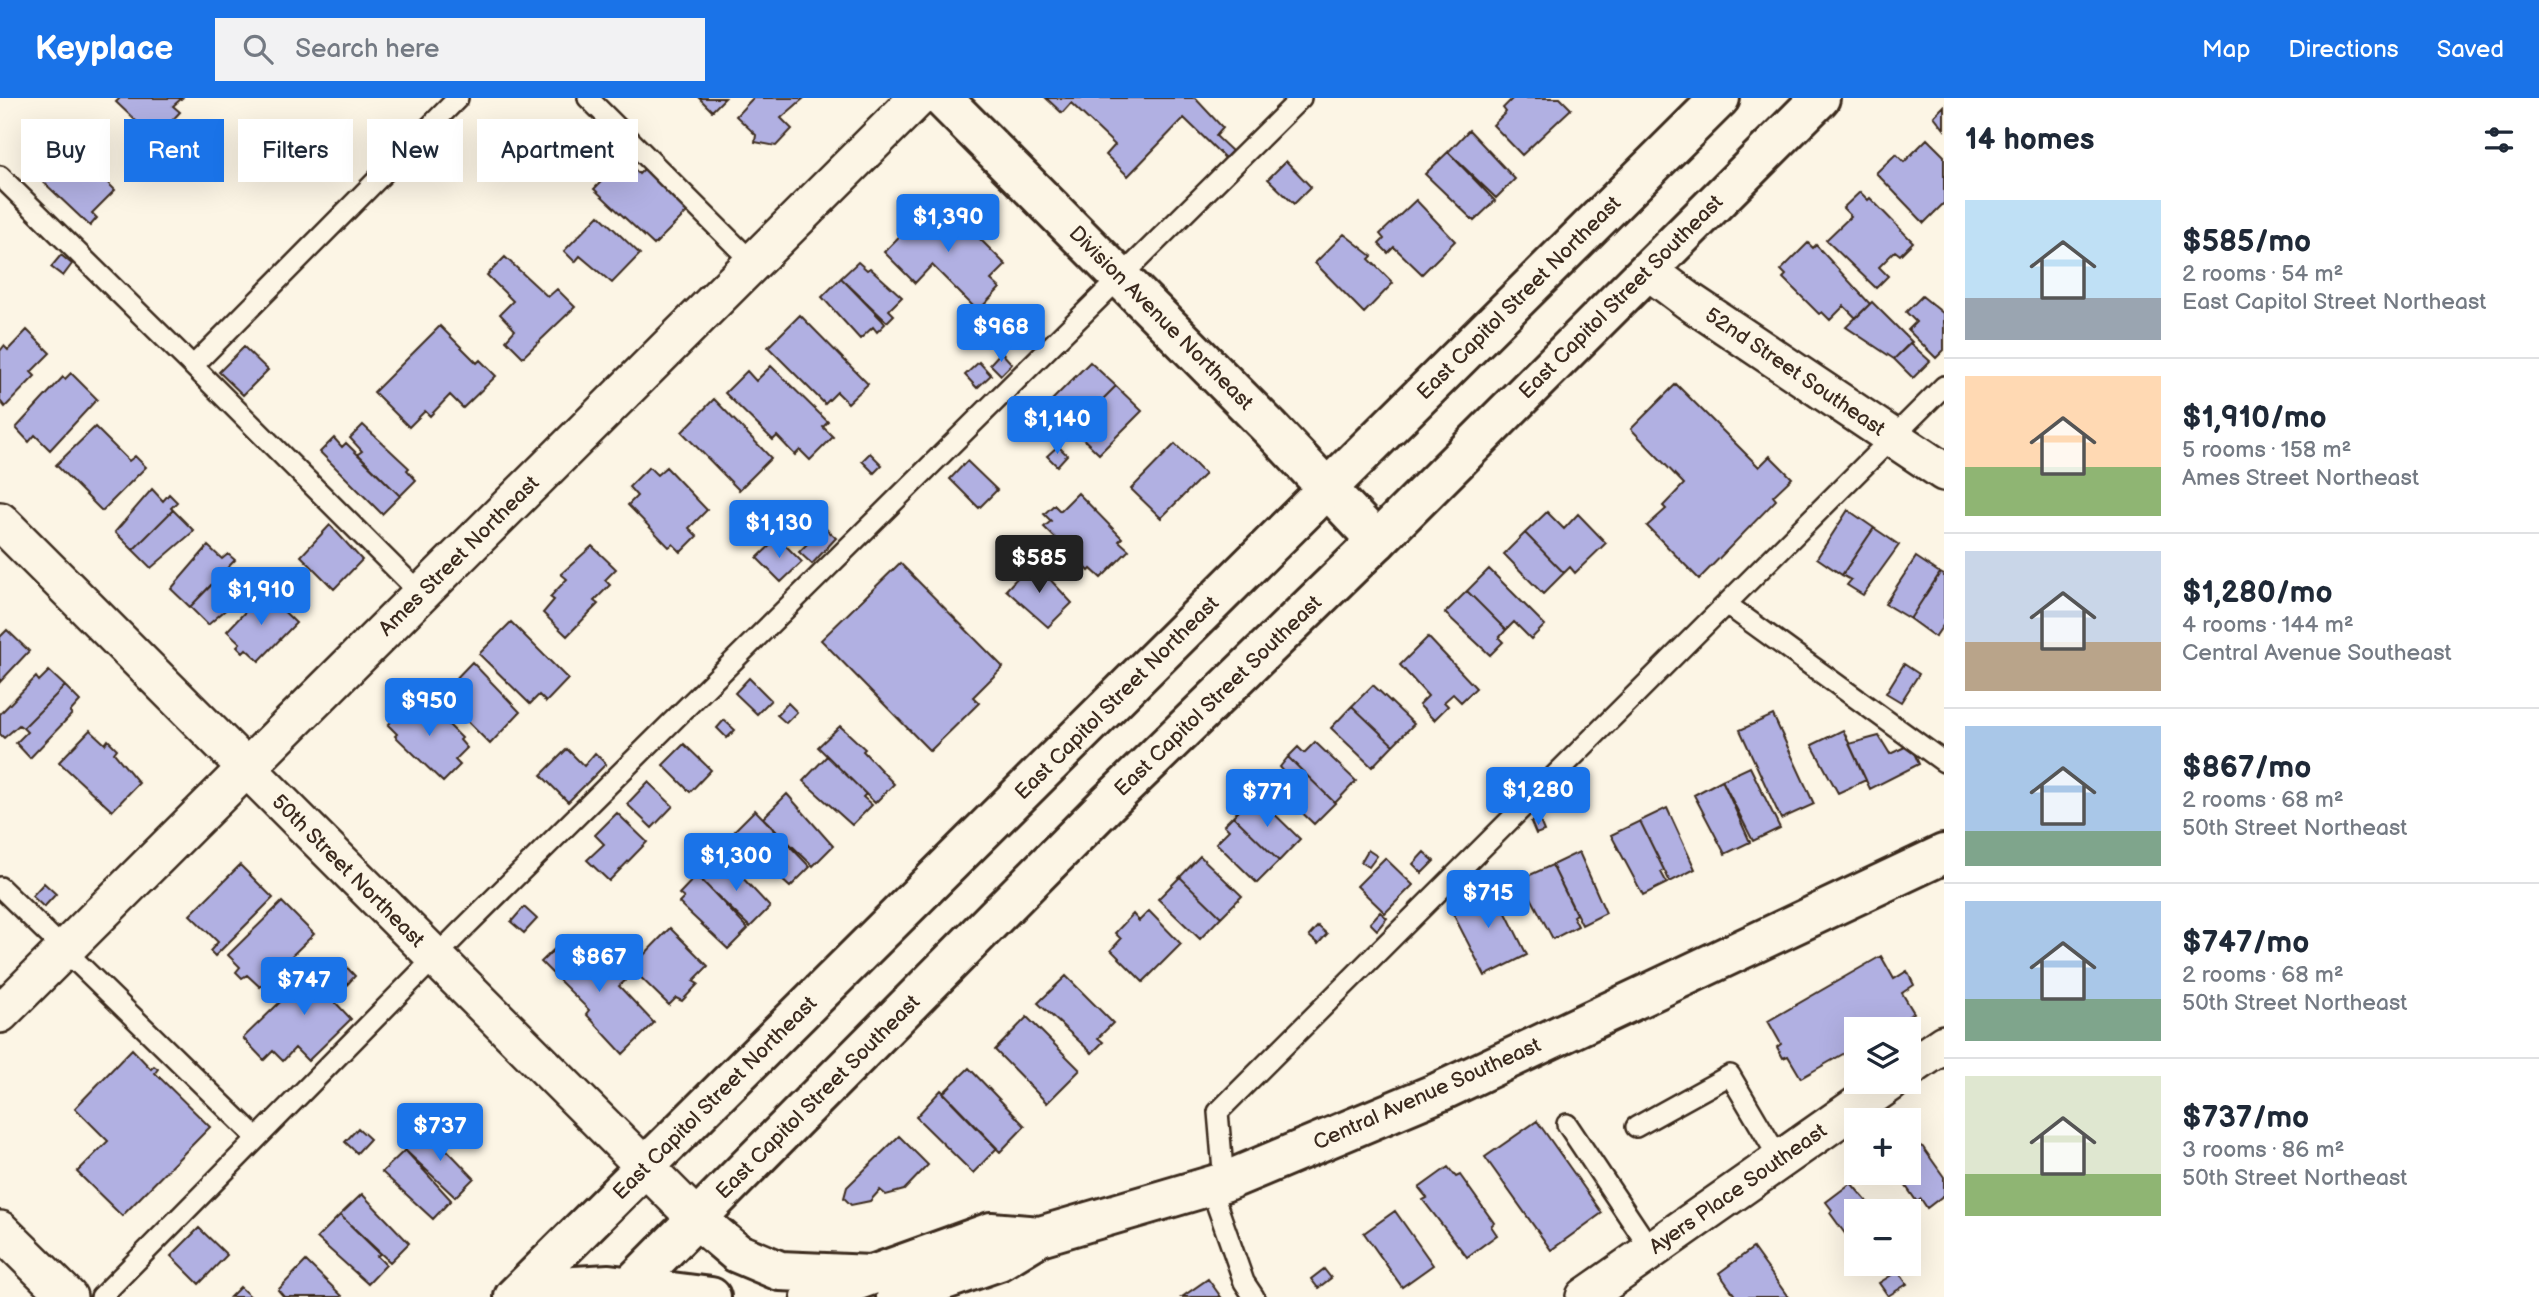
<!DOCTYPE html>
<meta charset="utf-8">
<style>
body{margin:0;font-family:"Balsamiq Sans",sans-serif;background:#f2f2f3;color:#1f2937;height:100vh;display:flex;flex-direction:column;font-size:26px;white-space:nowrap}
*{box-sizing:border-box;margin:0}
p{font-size:23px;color:#747a83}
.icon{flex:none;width:38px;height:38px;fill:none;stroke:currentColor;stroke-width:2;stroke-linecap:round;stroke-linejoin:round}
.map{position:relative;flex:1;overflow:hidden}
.side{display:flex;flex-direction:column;background:#fff;width:595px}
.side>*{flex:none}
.banner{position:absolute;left:21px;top:21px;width:665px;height:63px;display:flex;gap:14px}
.tools{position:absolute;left:1844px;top:919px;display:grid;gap:14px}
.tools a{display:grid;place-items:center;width:77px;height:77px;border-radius:0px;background:#fff;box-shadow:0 7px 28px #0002;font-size:35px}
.price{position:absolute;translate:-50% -60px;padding:0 16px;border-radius:7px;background:#1a73e8;color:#fff;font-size:23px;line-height:46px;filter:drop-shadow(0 2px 4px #0008)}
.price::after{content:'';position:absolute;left:50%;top:42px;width:21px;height:16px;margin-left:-10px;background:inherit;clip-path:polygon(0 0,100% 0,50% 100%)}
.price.on{background:#222;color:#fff}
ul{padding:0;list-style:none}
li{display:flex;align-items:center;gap:21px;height:175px;padding:0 21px}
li+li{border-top:2px solid #e0e1e3}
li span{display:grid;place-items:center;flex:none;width:196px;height:140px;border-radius:0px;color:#555}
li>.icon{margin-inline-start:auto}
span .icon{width:84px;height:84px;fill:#fffc;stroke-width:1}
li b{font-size:30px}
h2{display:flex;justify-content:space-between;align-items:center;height:84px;padding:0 21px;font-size:30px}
.chip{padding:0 24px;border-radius:0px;background:#fff;box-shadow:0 7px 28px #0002;font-size:24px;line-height:63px}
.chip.on{background:#1a73e8;color:#fff}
header{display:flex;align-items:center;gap:42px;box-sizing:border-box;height:98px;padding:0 35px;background:#1a73e8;color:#fff}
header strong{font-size:33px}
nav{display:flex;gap:38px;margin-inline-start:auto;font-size:24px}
.search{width:490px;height:63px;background:#f2f2f3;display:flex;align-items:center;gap:18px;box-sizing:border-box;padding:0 24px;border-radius:0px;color:#747a83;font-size:26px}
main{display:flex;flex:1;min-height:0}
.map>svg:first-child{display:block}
.building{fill:#b1b0e2;stroke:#3b2a1e;stroke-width:2}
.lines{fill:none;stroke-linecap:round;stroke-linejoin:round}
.service-casing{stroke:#3b2a1e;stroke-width:24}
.minor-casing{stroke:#3b2a1e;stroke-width:42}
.tertiary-casing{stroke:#3b2a1e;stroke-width:44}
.secondary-casing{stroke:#3b2a1e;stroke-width:44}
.primary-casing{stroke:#3b2a1e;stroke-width:44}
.service{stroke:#fcf5e5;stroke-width:19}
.minor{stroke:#fcf5e5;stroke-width:37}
.tertiary{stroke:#fcf5e5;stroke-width:38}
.secondary{stroke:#fcf5e5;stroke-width:38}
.primary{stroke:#fcf5e5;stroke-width:38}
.labels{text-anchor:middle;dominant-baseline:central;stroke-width:5;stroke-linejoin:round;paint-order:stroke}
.street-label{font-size:21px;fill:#3b2a1e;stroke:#fcf5e5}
</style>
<header>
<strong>Keyplace</strong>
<div class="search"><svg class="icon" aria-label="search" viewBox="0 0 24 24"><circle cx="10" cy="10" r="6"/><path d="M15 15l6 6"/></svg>Search here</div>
<nav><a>Map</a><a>Directions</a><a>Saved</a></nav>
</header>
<main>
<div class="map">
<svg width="1944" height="1199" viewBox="0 0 1944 1199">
<rect width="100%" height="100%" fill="#fcf5e5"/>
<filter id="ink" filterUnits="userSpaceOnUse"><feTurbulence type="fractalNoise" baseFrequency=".0143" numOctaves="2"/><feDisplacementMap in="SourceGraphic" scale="14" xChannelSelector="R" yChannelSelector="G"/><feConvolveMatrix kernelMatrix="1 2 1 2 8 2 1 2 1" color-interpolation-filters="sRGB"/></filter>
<g filter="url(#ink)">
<path class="building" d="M120,0H182L173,8L180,14L155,41L116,4Z
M699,0H725L712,13Z
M753,0H804L781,20L792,31L776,48L755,44L756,37L736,18Z
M1046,0H1195L1223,30L1216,38L1232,53L1225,60L1184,20L1128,78L1106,57L1115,47L1071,5L1062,15Z
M1513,0H1560L1571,11L1522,57L1493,27L1506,14L1503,10Z
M1944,8V31L1934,18Z
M1469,32L1515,81L1496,100L1448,54Z
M59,41L68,49L70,47L115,92L92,115L97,120L90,128L38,79L40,77L32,68Z
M1927,41L1944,58V105L1924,125L1876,75L1896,56L1904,64Z
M585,43L588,58L554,63L551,48Z
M1448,54L1495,103L1474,123L1425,76Z
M624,60L639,76L645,70L688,113L654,147L594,91Z
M1286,63L1311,89L1294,106L1268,81Z
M1860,94L1868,102L1870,100L1913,144L1900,157L1895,153L1879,169L1888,178L1876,190L1826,142L1851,118L1843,110Z
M938,99L1006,167L991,182L1000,190L978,213L932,167L915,185L884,154Z
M1416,102L1455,143L1422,176L1394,149L1388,155L1379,146L1384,141L1380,136Z
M599,117L640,156L612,185L580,158L575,164L564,153Z
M1344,136L1372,158L1369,161L1393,185L1364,215L1315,165Z
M1808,145L1813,150L1816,147L1870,206L1856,220L1844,208L1830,222L1822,214L1819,216L1783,180L1786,177L1781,172Z
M61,157L72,166L63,178L51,169Z
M505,159L548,199L557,191L575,209L523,259L506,242L515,232L500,216L513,203L487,177Z
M858,164L867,172L870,170L902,199L889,212L894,217L887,224L841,180Z
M841,180L881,221L885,226L877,234L873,229L860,241L822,199Z
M1922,198L1944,216V252L1936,260L1908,232L1916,224L1906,214Z
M1872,204L1912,244L1894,261L1846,229Z
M800,217L868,286L848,305L837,294L825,306L768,249Z
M440,228L477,265L480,262L496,278L463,310L450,297L430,318L425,313L409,329L374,294Z
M27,232L50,255L31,274L35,278L5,309L0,303V253L4,248L8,252Z
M1910,245L1930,263L1913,280L1894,261Z
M244,249L268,272L243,297L219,274Z
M1001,254L1012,266L1001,277L990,266Z
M979,264L991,277L977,290L965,277Z
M1090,264L1116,288L1073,331L1047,307Z
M771,268L828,324L823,329L833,339L810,362L800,352L795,357L777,338L773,342L725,295L747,273L756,283Z
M71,275L97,301L50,352L35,337L29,344L16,330L63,279L65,281Z
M1676,286L1759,369L1770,358L1792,380L1773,398L1776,402L1699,481L1647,428L1666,411L1663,408L1684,386L1631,331Z
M1116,288L1142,313L1099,356L1073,331Z
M714,301L771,360L739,392L682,334Z
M363,327L409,370L407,372L416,382L400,398L358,356L362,353L350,340Z
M95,329L129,363L135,358L146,369L102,413L56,367Z
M334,340L342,349L346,345L400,398L382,416L320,354Z
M1175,346L1205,376L1161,420L1131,391Z
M1058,348L1067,357L1057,368L1047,358Z
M870,355L882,367L874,375L862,363Z
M967,363L997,392L979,410L950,381Z
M649,369L657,377L666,369L707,412L689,430L697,438L681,454L673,446L669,449L628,407L637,398L629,389Z
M152,391L163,403L169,396L177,404L171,410L173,412L133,452L115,434Z
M1078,395L1122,440L1119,443L1129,452L1101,480L1091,471L1089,473L1044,429L1051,423L1044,416L1054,407L1060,413Z
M173,412L194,433L151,470L133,452Z
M1848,412L1874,430L1842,477L1817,460Z
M1547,414L1564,431L1578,416L1606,445L1575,475L1570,469L1564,475L1525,435Z
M330,427L362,462L334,491L301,458Z
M824,429L836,440L812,466L799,454Z
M1874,430L1899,447L1863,497L1847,487L1851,482L1842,477Z
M1525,435L1564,475L1543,496L1504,456Z
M778,440L802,464L781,484L757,460Z
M208,448L222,461L228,456L235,462L190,509L171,491Z
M592,448L616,471L605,482L610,487L594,503L598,506L567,538L543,515L554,502L550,499L567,481L561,476Z
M1916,459L1940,475L1910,521L1885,506Z
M1033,463L1072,505L1048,529L1006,492Z
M900,465L1003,569L973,599L979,605L930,653L821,542Z
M229,469L251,490L208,527L190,509Z
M1489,471L1545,527L1531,541L1514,524L1506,532L1467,493Z
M1940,475L1944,477V526L1935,539L1910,521Z
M1467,493L1506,532L1499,540L1503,544L1490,557L1445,515Z
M264,494L296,525L259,563L246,551L243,554L237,548L240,545L227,533Z
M511,524L568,581L546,604L539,597L530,606L479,556Z
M7,532L29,553L0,584V539Z
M1428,539L1476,590L1461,604L1453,596L1444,604L1448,608L1434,622L1419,607L1428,598L1400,567Z
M472,564L520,614L490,646L462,618L468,612L446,591Z
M1904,566L1919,576L1901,604L1886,595Z
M49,573L65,588L23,630L19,627L4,640L0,636V616L36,579L39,583Z
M749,580L771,602L757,616L735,595Z
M1373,587L1414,626L1393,647L1352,608Z
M65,588L80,603L70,614L72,616L30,660L16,645L27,634L23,630Z
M418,596L462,640L460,642L467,650L455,662L460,667L443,684L395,638L397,636L388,627Z
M788,605L797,614L786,625L777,617Z
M1352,608L1393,647L1372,669L1331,630Z
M1773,617L1814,706L1781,721L1740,632Z
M724,622L735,632L727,640L717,630Z
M840,628L865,651L863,653L894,686L875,705L818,649Z
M90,632L105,646L108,642L117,651L114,655L139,685L112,713L59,664Z
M1843,632L1866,682L1838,695L1812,647Z
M1879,638L1890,656L1905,649L1914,655L1919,666L1870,691L1849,646Z
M1315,644L1356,683L1335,705L1288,659L1298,649L1304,655Z
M684,646L711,672L690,694L663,667Z
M567,651L584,668L595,655L606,666L568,704L541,677Z
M827,658L866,696L863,699L872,707L852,727L803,683Z
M1288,659L1335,705L1314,726L1273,687L1285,675L1280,669Z
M1750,669L1780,730L1753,743L1722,682Z
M1722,682L1750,744L1725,756L1694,697Z
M648,684L673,708L652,730L627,706Z
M787,696L833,748L813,768L763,720Z
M1259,701L1300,741L1279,763L1233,718L1244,707L1249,711Z
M1667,710L1695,771L1670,784L1640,723Z
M755,712L810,769L790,789L740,744L743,740L735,732Z
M617,715L647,744L609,783L587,762L604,746L595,737Z
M1233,718L1279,763L1257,785L1216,745L1229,732L1224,727Z
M1539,721L1544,733L1536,736L1531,724Z
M1640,723L1664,772L1661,774L1667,785L1643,797L1611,737Z
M1368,752L1377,758L1369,769L1361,764Z
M1424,754L1434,763L1422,775L1413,766Z
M1579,754L1606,815L1582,827L1552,767Z
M1200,758L1242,798L1221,819L1180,779Z
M724,760L770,809L750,829L701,782Z
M1385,760L1413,787L1385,815L1357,788Z
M240,767L273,800L215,858L210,853L218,844L190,817Z
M1552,767L1576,816L1573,818L1578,828L1553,841L1521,781Z
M697,777L748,831L728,851L679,805L684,800L679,796Z
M1180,779L1221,819L1200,841L1158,801Z
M44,785L56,796L44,809L32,798Z
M1492,787L1527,857L1485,878L1449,808Z
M282,804L314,836L260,889L247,877L242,880L236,874L240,869L228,857Z
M524,809L537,821L524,835L511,824Z
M1149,813L1181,846L1143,884L1111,852L1121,841L1115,835L1133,816L1139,823Z
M1380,814L1387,820L1377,832L1370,825Z
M1318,828L1327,836L1318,846L1309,838Z
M670,830L708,868L693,883L698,886L682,903L676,900L669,907L631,870Z
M568,838L598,868L604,862L625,883L619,888L654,925L623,956L586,916L589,912L541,864Z
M1881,858L1894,881L1907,873L1914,887L1902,895L1914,915L1886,931H1857V948L1801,980L1788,958L1783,960L1777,949L1781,946L1768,923Z
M339,861L355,878L333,902L351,921L308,963L295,950L283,963L273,953L264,962L243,940L308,877L315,885Z
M1066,878L1113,925L1098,940L1103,944L1092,955L1038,905Z
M1027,919L1080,972L1047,1005L995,952Z
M132,951L151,971L154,968L158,971L155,975L210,1029L122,1118L77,1074L108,1043L75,1010Z
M969,970L1025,1028L1000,1054L943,995Z
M941,992L997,1050L973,1075L916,1019Z
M1537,1023L1602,1115L1551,1152L1485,1059Z
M358,1030L370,1041L357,1055L345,1044Z
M426,1030L474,1080L455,1099L405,1052Z
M899,1038L928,1067L904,1092L886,1097L880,1092L870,1103L851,1107L844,1100L847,1089Z
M1913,1042L1919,1050L1922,1048L1944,1079V1097L1927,1110L1921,1101L1917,1104L1896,1074H1909V1045Z
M405,1052L451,1102L433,1121L382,1074Z
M1448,1069L1456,1079L1460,1077L1494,1125L1491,1128L1497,1137L1467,1159L1423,1102L1427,1100L1419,1090Z
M1851,1085L1875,1113H1857V1145L1854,1148L1830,1115L1832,1112L1826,1104Z
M362,1096L409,1145L390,1164L340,1117Z
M1395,1113L1433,1167L1402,1189L1364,1135Z
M340,1117L380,1156L377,1158L386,1167L368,1186L317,1140Z
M199,1130L227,1157L199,1186L171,1158Z
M1753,1150L1788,1199H1736L1719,1175Z
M306,1163L342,1198L341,1199H284L278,1192Z
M1324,1171L1331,1180L1318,1190L1311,1181Z
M1898,1173L1907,1186L1888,1198L1879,1185Z
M1208,1181L1221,1199H1182Z
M240,1189L251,1199H230Z"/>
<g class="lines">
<defs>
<path id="service" d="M588,0L753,165
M0,78L193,268
M421,496L193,268L458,0
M1726,506L1944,664
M0,789L257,1040
M1567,1026L1651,1152
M1636,1029L1730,977L1780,1062
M1224,1084L1218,1014L1944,288
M1210,1088L1244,1184L1254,1199
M101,1199L459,835L1301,0"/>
<path id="minor" d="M1649,173L1689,203L1944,374
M0,423L697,1121
M0,916L918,0
M1909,970L1944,946
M0,1132L68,1199
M1585,1199L1891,984"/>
<path id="tertiary" d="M942,0L1269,329L1377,443"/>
<path id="secondary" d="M539,1199L575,1188L609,1186L711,1199
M811,1199L991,1134L1040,1138
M896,1199L999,1163L1040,1138L1224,1084L1439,994L1944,756"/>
<path id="primary" d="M697,1121L737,1155L780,1173L871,1177
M514,1199L1720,0
M619,1199L1107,706L1377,443L1820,0"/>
</defs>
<use href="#service" class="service-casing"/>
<use href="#minor" class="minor-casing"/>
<use href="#tertiary" class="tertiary-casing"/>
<use href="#secondary" class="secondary-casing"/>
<use href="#primary" class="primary-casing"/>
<use href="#service" class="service"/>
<use href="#minor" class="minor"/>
<use href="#tertiary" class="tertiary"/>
<use href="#secondary" class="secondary"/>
<use href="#primary" class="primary"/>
</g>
</g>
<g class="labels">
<g class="street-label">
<text transform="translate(1621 199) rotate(-45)">East Capitol Street Southeast</text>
<text transform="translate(1519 200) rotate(-45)">East Capitol Street Northeast</text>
<text transform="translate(1161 220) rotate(45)">Division Avenue Northeast</text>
<text transform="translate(1795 274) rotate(34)">52nd Street Southeast</text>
<text transform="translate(459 458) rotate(-45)">Ames Street Northeast</text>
<text transform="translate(1218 598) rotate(-44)">East Capitol Street Southeast</text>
<text transform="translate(1117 600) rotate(-45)">East Capitol Street Northeast</text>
<text transform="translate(348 773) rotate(45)">50th Street Northeast</text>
<text transform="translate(1427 996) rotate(-24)">Central Avenue Southeast</text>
<text transform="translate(818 999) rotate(-45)">East Capitol Street Southeast</text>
<text transform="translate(715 1000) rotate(-45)">East Capitol Street Northeast</text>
<text transform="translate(1738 1091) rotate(-35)">Ayers Place Southeast</text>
</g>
</g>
</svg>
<div class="tools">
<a><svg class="icon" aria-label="layers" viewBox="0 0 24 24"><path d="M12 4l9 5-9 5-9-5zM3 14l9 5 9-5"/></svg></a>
<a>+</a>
<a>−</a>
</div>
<b class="price" style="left:948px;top:156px">$1,390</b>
<b class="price" style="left:1001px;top:266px">$968</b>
<b class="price" style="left:1057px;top:358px">$1,140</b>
<b class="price" style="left:779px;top:462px">$1,130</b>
<b class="price on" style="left:1039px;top:497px">$585</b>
<b class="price" style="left:261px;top:529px">$1,910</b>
<b class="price" style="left:429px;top:640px">$950</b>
<b class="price" style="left:1538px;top:729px">$1,280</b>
<b class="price" style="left:1267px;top:731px">$771</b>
<b class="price" style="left:736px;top:795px">$1,300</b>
<b class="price" style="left:1488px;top:832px">$715</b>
<b class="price" style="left:599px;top:896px">$867</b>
<b class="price" style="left:304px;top:919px">$747</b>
<b class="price" style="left:440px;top:1065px">$737</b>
<div class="banner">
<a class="chip">Buy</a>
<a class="chip on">Rent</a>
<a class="chip">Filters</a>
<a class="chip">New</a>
<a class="chip">Apartment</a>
</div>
</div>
<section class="side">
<h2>14 homes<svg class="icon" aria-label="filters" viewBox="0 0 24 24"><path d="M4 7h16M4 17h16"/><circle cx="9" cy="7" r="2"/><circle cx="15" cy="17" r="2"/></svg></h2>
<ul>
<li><span style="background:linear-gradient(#bfe0f5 70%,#9aa5b1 0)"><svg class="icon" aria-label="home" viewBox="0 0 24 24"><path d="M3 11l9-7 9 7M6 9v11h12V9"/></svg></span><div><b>$585/mo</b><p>2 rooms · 54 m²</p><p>East Capitol Street Northeast</p></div></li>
<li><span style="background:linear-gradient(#ffd9b3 65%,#8fb573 0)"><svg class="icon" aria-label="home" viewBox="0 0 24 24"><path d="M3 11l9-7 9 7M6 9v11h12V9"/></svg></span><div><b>$1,910/mo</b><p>5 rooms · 158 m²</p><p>Ames Street Northeast</p></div></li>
<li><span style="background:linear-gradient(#c9d6e8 65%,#b9a48a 0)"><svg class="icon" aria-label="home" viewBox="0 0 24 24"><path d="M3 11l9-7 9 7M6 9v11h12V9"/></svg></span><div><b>$1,280/mo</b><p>4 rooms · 144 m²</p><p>Central Avenue Southeast</p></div></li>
<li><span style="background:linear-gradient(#a9c7e8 75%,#7fa58c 0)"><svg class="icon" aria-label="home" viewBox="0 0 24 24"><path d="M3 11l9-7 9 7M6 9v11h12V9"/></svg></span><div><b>$867/mo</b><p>2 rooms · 68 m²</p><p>50th Street Northeast</p></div></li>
<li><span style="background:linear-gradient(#a9c7e8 70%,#7fa58c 0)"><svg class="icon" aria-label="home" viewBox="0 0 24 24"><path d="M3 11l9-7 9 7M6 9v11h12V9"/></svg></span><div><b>$747/mo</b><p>2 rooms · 68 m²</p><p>50th Street Northeast</p></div></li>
<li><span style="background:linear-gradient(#dfe7d0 70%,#8fb573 0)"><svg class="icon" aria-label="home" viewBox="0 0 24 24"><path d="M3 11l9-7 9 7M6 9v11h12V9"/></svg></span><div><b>$737/mo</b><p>3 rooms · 86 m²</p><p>50th Street Northeast</p></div></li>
</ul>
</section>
</main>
